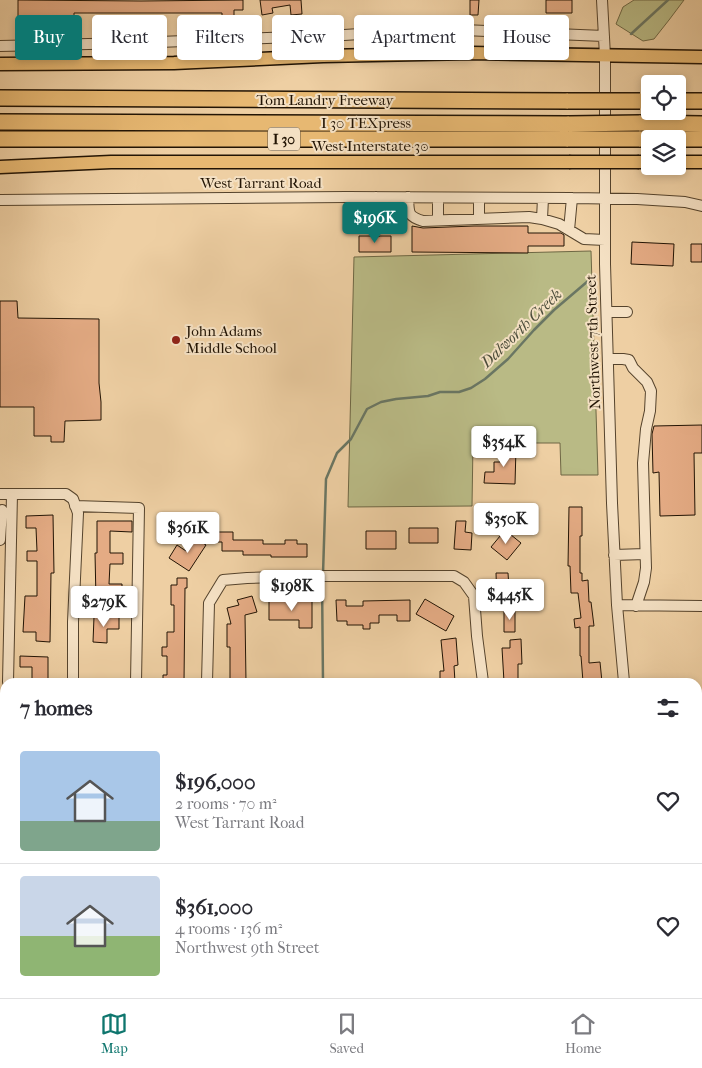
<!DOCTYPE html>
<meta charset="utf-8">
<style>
body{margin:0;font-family:"IM FELL French Canon",serif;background:#f2f2f3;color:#2b2b33;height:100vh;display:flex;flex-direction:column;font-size:19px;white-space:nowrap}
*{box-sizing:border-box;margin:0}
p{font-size:16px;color:#7c7c81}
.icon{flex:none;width:28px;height:28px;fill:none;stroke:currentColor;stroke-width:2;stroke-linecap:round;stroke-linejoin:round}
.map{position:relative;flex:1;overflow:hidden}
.sheet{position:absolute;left:0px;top:678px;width:702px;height:321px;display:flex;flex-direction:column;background:#fff;border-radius:15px 15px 0 0;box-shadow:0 2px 8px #0003}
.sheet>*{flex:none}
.top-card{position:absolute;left:15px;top:15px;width:672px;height:45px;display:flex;gap:10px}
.buttons{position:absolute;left:641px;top:75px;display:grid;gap:10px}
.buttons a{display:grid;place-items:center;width:45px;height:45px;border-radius:5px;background:#fff;box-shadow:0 2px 8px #0003;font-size:25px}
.price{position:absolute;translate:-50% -42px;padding:0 11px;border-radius:5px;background:#fff;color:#222;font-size:16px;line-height:32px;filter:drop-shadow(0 1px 2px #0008)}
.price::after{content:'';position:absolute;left:50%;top:30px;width:15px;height:11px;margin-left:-8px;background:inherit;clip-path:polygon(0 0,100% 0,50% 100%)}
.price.on{background:#0f766e;color:#fff}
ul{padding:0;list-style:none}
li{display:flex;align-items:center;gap:15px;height:125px;padding:0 20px}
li+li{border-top:1px solid #e1e1e2}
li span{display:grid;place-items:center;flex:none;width:140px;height:100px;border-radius:5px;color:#555}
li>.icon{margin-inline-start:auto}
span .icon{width:60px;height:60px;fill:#fffc;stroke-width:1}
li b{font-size:21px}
h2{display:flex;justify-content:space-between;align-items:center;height:60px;padding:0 20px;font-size:21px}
.tag{padding:0 18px;border-radius:5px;background:#fff;box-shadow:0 2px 8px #0003;font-size:18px;line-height:45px}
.tag.on{background:#0f766e;color:#fff}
.tabs{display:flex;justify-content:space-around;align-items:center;height:70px;border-top:1px solid #e1e1e2;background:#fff;font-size:14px;color:#7c7c81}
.tabs a{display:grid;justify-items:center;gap:2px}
.tabs .on{color:#0f766e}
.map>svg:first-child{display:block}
.green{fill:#b9ba85;stroke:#6e6744}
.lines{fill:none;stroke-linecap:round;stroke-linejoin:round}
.stream{stroke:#6a7663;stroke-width:2.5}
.building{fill:#e4ab84;stroke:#221404}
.minor-casing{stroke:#55432c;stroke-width:12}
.major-casing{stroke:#221404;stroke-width:15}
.highway-casing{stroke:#221404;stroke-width:18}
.minor{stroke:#f4e0c3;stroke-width:10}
.major{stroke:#e7b872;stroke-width:12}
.highway{stroke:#e7b872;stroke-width:15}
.major-bridge-casing{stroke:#221404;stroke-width:15;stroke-linecap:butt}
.highway-bridge-casing{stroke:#221404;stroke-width:18;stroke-linecap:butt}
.major-bridge{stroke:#e7b872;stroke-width:12}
.highway-bridge{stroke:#e7b872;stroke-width:15}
.poi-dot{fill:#8f2418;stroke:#f4e0c3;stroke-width:2}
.labels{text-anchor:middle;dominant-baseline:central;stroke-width:4;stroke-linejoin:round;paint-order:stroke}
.shield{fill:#f4e0c3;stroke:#61513d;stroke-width:1}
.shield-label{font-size:14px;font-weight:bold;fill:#221404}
.street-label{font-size:15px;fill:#221404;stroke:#f4e0c3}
.poi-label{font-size:15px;fill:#221404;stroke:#f4e0c3;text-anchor:start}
.water-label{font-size:16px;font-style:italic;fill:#4c4d3b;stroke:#f4e0c3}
</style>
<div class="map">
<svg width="702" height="998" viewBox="0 0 702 998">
<rect width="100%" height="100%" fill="#eecfa3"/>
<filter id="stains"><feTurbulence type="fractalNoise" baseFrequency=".004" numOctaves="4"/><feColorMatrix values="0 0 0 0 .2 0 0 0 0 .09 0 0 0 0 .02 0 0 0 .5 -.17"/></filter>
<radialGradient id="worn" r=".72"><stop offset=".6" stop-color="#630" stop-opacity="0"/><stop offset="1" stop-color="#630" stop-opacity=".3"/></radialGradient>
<path class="green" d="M634,0H684L669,20L654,39L643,41L616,24L623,7Z
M591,251L598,475H561L560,443H473L472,506L348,507L354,257Z"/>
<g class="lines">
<path class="stream" d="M631,34L668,0
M323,574L326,479L337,453L351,439L367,409L381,402L396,399L428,396L440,392H459L471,388L485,379L508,359L534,330L554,310L588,281
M322,579L323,682"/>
</g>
<path class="building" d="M18,0L141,1L243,0V10H234V21H222V13H74V19H50V17H28V23H18Z
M260,0H301L302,14L291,15L290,5L272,8L273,13L262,15Z
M470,0H479L478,15H470Z
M546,0H572V13H546Z
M412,226L423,228L474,226H528V233H561L564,235V246H528V253L412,252Z
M359,236H370L375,238L380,236H391V252H359Z
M632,242L674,244L673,266L631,264Z
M691,244H702V262H691Z
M0,301H17L18,318L99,319V383L101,402V420L65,421L64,442H51V436H34V407H0Z
M702,425V453H694L695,515L660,516L659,472L653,473L652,434L654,426Z
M500,447L516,448L515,484L484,483L485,472H494V462H500Z
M569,507H582V536H580V573H582V581L588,580L589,602H591L594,626H589V663L600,662L602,682H583L581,656H580V627L575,628L574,619L581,618L578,593H571L570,566H568Z
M53,515L54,573H51L50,642L36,641V632H23L25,596H37V561H27V551H37L36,528H26V516Z
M97,521H132V532L110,531V553H123V564H110L109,584H122V600H96L95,553H97Z
M456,521H466L465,532L472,533L471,550L454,549Z
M409,528H438V543H409Z
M505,530L521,543L507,560L491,547Z
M366,531H396V549H366Z
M214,532H233V540H263V544H285V540H297V544H307V557H271V555H243V551H222V542H214Z
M195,538L206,545L189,571L169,558L177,545L186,551Z
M496,573H508L510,603L497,604Z
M177,578H187V588H185L184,682H163V675H167V656H162V647H167V632H174V605H171V585H177Z
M252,596L257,612L245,615L246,682H230V647H227V624H231L227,608L239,605L237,600Z
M425,599L454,616L446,631L416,614Z
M269,600H279V601H312V628H299V620H269Z
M336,600H346V606H363V601L410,600V621H397V615H379V623H370V629H363V625H347V621H337Z
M504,610H515V632H504Z
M94,617H119V629H107V643L93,642Z
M456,638L458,665L454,666L455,682H440V671H444L441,640Z
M521,639L522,664H518V682H504L502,648H510V640Z
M20,656L48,657V680H32V667H20Z"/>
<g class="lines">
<defs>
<path id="minor" d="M602,0L605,56V264L612,503L617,605L624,682
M0,46L133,43L344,35L440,29L604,36
M408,197C409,213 407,216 423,221L529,217L542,219L559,224L584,239L605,240
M0,200L346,197L572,198L637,199L685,202L702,206
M479,219V198
M542,219L543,198
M438,220V198
M569,230L572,198
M375,231L376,197
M607,312H627
M608,359H623L629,360L633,368L647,382L651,391L650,411L646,429L643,463L646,568L644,582L636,606
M0,494H66L73,499L78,513L73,622V682
M75,506L139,508L136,682
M0,540L2,510
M614,555L645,554
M617,605L702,606
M8,682L12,494
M207,682L209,603L223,580L247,578L308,576H454L464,582L474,596L477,636L483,682
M698,773H702
M0,793L3,788L5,780
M698,848H702
M0,871L5,868
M443,994L444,998
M627,994V998
M132,998V994
M204,998V994"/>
<path id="major" d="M0,64L174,63L323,56L472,53L702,57
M639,162H650
M678,162H702
M0,167L111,162H569
M0,927L5,936
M0,964L5,974
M14,994L15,998
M35,994L37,998"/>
<path id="highway" d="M0,98L568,101
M678,101H702
M0,122L569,124
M639,123L702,124
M0,139H568
M639,139H650
M678,139H702"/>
</defs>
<use href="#minor" class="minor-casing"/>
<use href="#major" class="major-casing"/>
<use href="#highway" class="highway-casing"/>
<use href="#minor" class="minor"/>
<use href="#major" class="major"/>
<use href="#highway" class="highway"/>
<defs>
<path id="major-bridge" d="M569,162H639"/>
<path id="highway-bridge" d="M568,101H640
M569,124L639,123
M568,139H639"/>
</defs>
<use href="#major-bridge" class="major-bridge-casing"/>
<use href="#highway-bridge" class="highway-bridge-casing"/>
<use href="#major-bridge" class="major-bridge"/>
<use href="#highway-bridge" class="highway-bridge"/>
</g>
<circle class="poi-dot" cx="176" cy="340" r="5"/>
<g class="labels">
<rect class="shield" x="268" y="127.5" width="32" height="23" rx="4"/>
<g class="shield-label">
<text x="284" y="139">I 30</text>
</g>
<g class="street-label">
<text x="325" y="100">Tom Landry Freeway</text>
<text x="366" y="123">I 30 TEXpress</text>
<text x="370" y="146">West Interstate 30</text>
<text x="261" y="183">West Tarrant Road</text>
<text transform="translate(593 342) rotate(-92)">Northwest 7th Street</text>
</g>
<g class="poi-label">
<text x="186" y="331">John Adams<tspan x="186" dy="17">Middle School</tspan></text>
</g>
<g class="water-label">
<text transform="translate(521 328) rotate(-44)">Dalworth Creek</text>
</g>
</g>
<rect width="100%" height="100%" filter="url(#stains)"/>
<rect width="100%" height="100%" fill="url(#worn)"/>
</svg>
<div class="buttons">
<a><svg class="icon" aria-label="locate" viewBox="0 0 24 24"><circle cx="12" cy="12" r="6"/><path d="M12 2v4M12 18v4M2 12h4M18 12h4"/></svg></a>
<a><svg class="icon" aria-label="layers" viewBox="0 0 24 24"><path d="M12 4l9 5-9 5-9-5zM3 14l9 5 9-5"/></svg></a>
</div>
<b class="price on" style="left:375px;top:244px">$196K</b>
<b class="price" style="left:504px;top:468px">$354K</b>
<b class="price" style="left:506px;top:545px">$350K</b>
<b class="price" style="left:188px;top:554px">$361K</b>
<b class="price" style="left:292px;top:612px">$198K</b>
<b class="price" style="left:510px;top:621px">$445K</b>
<b class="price" style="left:104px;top:628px">$279K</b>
<div class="top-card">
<a class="tag on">Buy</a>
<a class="tag">Rent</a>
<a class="tag">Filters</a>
<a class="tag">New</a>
<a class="tag">Apartment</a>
<a class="tag">House</a>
</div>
<section class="sheet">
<h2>7 homes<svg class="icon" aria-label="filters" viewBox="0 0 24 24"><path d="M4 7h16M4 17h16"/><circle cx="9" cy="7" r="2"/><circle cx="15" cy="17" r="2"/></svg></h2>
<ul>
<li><span style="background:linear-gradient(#a9c7e8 70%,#7fa58c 0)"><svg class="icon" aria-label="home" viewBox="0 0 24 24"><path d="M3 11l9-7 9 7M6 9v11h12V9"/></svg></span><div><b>$196,000</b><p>2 rooms · 70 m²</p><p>West Tarrant Road</p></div><svg class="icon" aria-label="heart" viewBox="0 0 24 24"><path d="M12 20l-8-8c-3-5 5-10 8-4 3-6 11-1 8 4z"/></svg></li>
<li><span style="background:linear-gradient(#c9d6e8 60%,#8fb573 0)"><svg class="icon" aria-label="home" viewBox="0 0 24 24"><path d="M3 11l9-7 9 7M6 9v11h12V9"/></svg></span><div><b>$361,000</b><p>4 rooms · 136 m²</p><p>Northwest 9th Street</p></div><svg class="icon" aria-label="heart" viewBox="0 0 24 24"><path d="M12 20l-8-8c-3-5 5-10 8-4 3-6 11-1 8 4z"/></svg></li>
</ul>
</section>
</div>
<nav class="tabs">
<a class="on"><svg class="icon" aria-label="map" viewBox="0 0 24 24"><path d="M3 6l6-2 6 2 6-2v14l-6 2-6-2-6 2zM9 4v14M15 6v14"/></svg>Map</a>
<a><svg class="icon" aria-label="saved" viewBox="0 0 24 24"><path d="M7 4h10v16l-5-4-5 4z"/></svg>Saved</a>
<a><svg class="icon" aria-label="home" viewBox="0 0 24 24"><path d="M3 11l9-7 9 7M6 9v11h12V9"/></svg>Home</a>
</nav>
